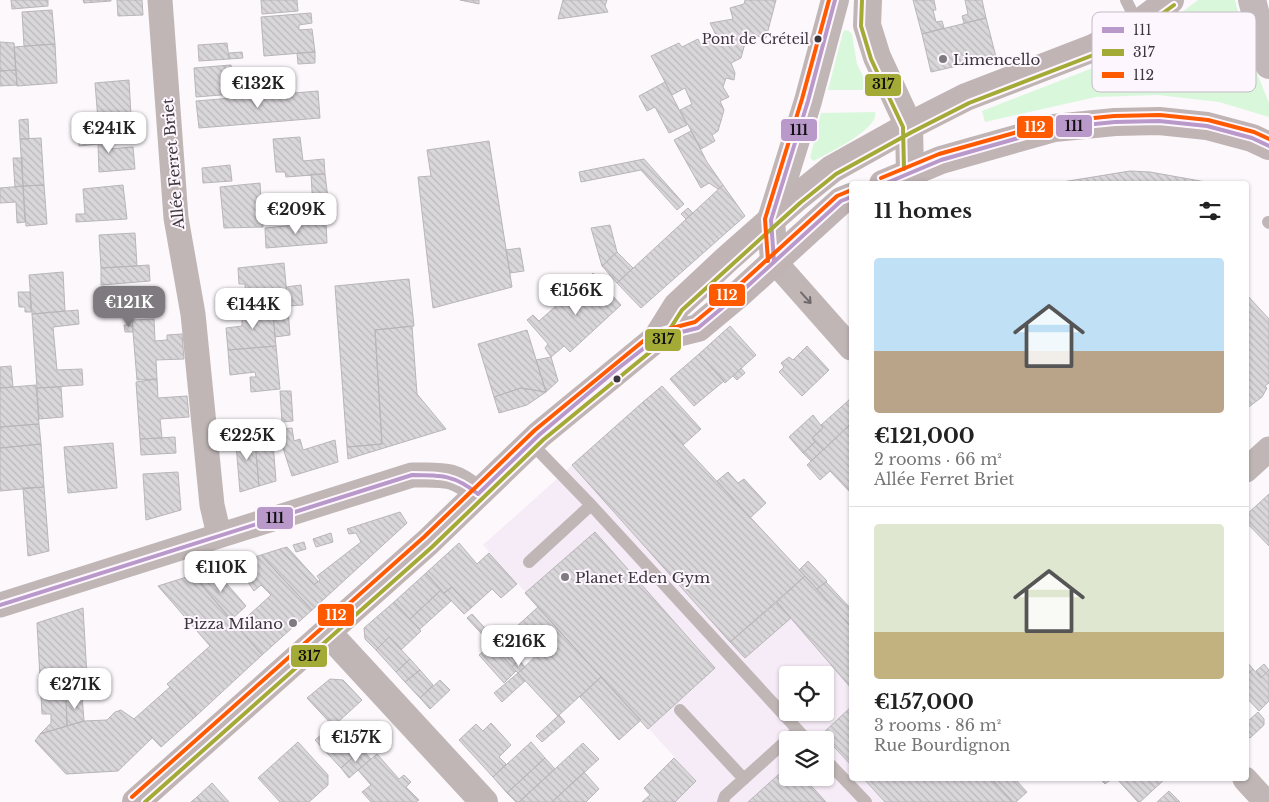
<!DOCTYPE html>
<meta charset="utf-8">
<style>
body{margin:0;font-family:"Libre Baskerville",serif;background:#f6f6f6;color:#222;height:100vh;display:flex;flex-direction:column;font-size:19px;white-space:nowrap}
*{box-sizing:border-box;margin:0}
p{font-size:16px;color:#767676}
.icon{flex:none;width:28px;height:28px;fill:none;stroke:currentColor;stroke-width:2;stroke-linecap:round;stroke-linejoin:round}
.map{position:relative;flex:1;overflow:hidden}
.side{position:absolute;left:849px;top:181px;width:400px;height:600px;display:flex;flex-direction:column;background:#fff;border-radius:5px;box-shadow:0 1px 4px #0004}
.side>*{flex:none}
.controls{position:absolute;left:779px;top:666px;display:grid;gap:10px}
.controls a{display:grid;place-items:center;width:55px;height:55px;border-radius:5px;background:#fff;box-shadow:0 1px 4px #0004;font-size:25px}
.price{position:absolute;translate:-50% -42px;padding:0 11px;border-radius:10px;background:#fff;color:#222;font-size:16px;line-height:32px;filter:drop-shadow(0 1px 2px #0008)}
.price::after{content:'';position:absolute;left:50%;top:30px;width:15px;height:11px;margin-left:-8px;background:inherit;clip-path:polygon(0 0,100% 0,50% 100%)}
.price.selected{background:#7e7a7f;color:#fff}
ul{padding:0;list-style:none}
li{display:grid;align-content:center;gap:10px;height:265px;padding:0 25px}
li+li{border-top:1px solid #e0e0e0}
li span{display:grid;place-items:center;height:155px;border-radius:5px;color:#555}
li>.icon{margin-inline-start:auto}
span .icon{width:90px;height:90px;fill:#fffc;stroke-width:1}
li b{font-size:21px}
h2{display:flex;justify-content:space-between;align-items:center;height:60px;padding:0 25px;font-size:21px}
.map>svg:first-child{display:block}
.built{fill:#f6ecf7;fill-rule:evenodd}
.green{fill:#d9f8db}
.building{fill:url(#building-back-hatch);stroke:#b9b6b9}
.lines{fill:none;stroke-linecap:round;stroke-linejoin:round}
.service{stroke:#c0b6b6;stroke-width:12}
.minor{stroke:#c0b6b6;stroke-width:25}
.tertiary{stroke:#c0b6b6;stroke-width:28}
.secondary{stroke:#c0b4b5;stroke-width:28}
.primary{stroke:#c2b7b9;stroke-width:28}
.bus-1-casing{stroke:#fef6fe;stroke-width:8}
.bus-2-casing{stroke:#fef6fe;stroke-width:8}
.bus-3-casing{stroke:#fef6fe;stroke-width:8}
.bus-1{stroke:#b899ca;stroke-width:4}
.bus-2{stroke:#a4aa36;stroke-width:4}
.bus-3{stroke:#ff5a00;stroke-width:4}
.oneway{stroke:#70696c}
.bus-dot{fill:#3a363b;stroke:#fef6fe;stroke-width:2}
.poi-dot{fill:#7e7a7f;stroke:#fef6fe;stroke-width:2}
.labels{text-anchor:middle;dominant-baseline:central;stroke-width:4;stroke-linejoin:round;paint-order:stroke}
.bus-label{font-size:14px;fill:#3a363b;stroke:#fef6fe;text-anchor:end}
.poi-label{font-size:15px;fill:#3a363b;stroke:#fef6fe;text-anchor:start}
.street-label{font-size:15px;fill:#3a363b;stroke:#fef6fe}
.key{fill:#fef6fe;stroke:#c3bcc4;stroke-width:1}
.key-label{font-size:14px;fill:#3a363b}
.line-badge{stroke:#fef6fe;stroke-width:2}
.badge-label{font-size:14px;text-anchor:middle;font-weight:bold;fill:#fff}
.pale-badge-label{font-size:14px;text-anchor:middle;font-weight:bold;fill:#111}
</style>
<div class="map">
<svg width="1269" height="802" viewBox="0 0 1269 802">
<defs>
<pattern id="building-back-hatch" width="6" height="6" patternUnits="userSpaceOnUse" patternTransform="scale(1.25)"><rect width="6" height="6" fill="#dad7db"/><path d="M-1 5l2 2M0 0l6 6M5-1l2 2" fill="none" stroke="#bcb9bd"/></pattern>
</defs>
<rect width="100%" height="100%" fill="#fcf8fc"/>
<path class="built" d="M643,402L851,627V779H993L1015,802H675L696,781L483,545ZM788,675H825V712H788ZM788,740H825V778H788Z"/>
<path class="green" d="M1198,0H1235L1247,48L1269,103V117L1219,102L1158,95L1096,97L985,122L982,111L1098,66L1149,37Z
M845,30L849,31L852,34L857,64L870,90H828L843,32Z
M875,112C880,129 828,153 814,161L810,158L821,113Z"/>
<path class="building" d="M11,0H48V6L12,9Z
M83,0H111V1L84,3Z
M117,0H142L143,15L118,16Z
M261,0H297L298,11L262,14Z
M460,0H479V4Z
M563,0H607L605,6L608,12L558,19Z
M745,0H776L766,38L757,36L745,43L741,58L731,63L735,73L734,80L726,78L723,87L729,97L720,101L724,110L718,131L712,135L715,141L701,149L680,110L692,104L685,88L672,95L651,56L679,43L682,47L698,39L701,45L717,37L710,23L733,19L730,8L744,4Z
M913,0H934L936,10H933L936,22L942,21L944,28L922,34Z
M965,0H982L986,18L964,23L962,16L968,14Z
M52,10L55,44L24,46L22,12Z
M311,13L312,23L299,25V30L312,29L315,52L264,56L261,17Z
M986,18L996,57L931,72L922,34Z
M0,42L14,43L16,70L0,71Z
M227,43L229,59L199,61L198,45Z
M55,44L57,83L17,86L14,47Z
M242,52L243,58L229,59V53Z
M315,52V63L298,64L297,53Z
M231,65L233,94L196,97L194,68Z
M16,70L17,85L0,86V71Z
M129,80L131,116L98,120L95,83Z
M665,82L687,125L669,133L655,107L647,111L639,96Z
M318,91L320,118L199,128L196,101Z
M28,119L29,139H20L19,120Z
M98,120V132L78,134L77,122Z
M691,131L707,162L723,185L718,189L709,183L701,188L674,140Z
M100,132L101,144H107L108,149L133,147L135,169L99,172L98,144L79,146L78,134Z
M300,137L303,161L324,159L325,174L286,177L285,172H276L273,139Z
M41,138L44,185L23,186L20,139Z
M489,141L512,287L433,308L418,177L431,176L427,150Z
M13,158H22L23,186L15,187Z
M644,159L684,204L677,210L641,170L581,182L579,172Z
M230,165L232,181L203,183L202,168Z
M1130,171L1150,172L1217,184H1050Z
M311,174H325L329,207L313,208Z
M260,183L263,227L224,228L220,187Z
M44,185L47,224L26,226L23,186Z
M123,185L127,219L76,222V214H85L83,189Z
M723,185L745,216L641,308L617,283Z
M23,186L25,222L17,223L16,202L0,203V188Z
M688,208L693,213L686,219L681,214Z
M326,222L327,243L266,248L265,228Z
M610,225L617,252L602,266L591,228Z
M135,233L137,266L101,268L99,235Z
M520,248L524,271L510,273L506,250Z
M617,252L633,268L617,283L602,266Z
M284,263L288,306L247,310L245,284H239L238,268Z
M149,265L150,281L101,285V268Z
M63,272L65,311L32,314L29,275Z
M593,273L598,279L595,282L590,276Z
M590,276L595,282L598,279L621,305L570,352L564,346L551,357L545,348L548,344L527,320L533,315L539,321Z
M409,279L414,326L375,330L382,444L347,447L335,286Z
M301,285L303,305L288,306L286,287Z
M18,292H30L31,312H25V307H19Z
M1247,295L1269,319V383L1265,386L1267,388L1262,397L1246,409Z
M272,307L276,346L228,350L226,328L242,326V310Z
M288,309L290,335L275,337L273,311Z
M78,310L79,324L53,327L57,370L82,369L83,385L37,388L32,314Z
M154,319L155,341L167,340V335L182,334L184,359L156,360L157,379L137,380L132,320Z
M124,325H133V332H125Z
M412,326L417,394L446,429L348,459L347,447L382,444L375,330Z
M730,326L756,355L725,383L699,354Z
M527,330L546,392L521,388L494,397L478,344Z
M276,346L280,389L251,392L250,377H256L255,372L230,375L228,350Z
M807,346L829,370L802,396L779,372L784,367L781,363L789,357L793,360Z
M699,354L724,381L694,406L670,379Z
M551,357L558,381L546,392L536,360Z
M11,366L13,387L0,388V367Z
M741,368L745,373L737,380L733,376Z
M157,379L158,398L187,396L189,417L160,419L162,438L140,439L136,382Z
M36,385L39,424L0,427V388Z
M662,386L701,429L683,445L643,402Z
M61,387L63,417L39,419L37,388Z
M521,388L546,392L527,405L499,413L494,397Z
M280,391H291L293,421L282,422Z
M851,396V423L823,450L812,438L823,428L821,425L849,400Z
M643,402L805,576L730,642L572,465Z
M813,415L823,428L812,438L815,442L803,453L789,437Z
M39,424L41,444L0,448V427Z
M849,426L851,429V490L850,492L830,471L820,480L807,465Z
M292,428L294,441L300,439L303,450L335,440L338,462L292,476L283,448L282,429Z
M272,430L276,481L259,486L254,431Z
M254,431L259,486L240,492L235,433Z
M175,437L176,453L141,455L140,439Z
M815,442L823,450L811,461L803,453Z
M113,443L117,488L68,493L64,447Z
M41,444L44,487L0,491V448Z
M178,472L181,510L146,520L143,474Z
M728,472L738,483L744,479L766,503L750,518L717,481Z
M44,487L49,551L28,556L23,488Z
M1269,494V546L1246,522V515Z
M400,512L407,523L312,610L261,555L280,549L314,585L320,580L317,576L361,542L356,533L349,534L347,529Z
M595,532L715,668L648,729L525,593Z
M331,533L333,542L316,547L313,539Z
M304,542L306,549L296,552L293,545Z
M459,543L477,564L489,553L517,584L501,598L492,589L471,608L452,587L444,593L426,573Z
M287,547L318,581L314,585L280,549Z
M261,555L312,610L262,655L237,626L271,595L261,585L254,591L235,563Z
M808,561L827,581L817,589L799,570Z
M214,569L246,606L231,620L193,575Z
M426,573L441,590L410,619L394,602Z
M193,575L262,655L196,716L167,684L210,646L158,586Z
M805,576L851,627V688L777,602Z
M826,582L851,609V623L849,625L817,589Z
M452,587L471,608L464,614L444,593Z
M441,590L451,601L420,629L410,619Z
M394,602L421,631L401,650L389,637L376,650L365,639L364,628Z
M777,602L791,618L745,658L730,642Z
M538,607L601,677L558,716L518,673L539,653L516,627Z
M83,608L88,694L66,696L67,726L40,734L51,723V714H42L37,623Z
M472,614L516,662L512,667L467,618Z
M516,627L526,638L522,642L512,631Z
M389,637L410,659L396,672L376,650Z
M491,644L516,671L504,683L479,655Z
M410,659L420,670L405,682L396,672Z
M519,660L525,667L518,673L512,667Z
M1246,661L1253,669L1246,676Z
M1264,664L1269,670L1261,678L1256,671Z
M1253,669L1261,678L1269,670V701L1259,711L1246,697V676Z
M420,670L433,685L420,698L405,682Z
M518,673L525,681L502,702L494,693Z
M601,677L641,720L619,740L580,697Z
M330,679L343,680L362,700L338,722L356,740L352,744L359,752L341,768L315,740L329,728L330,729L333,726L307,698Z
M440,680L450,690L430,709L420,698Z
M170,687L196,716L161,747L134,719Z
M82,695L84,721L67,726L66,696Z
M851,707V765L822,734Z
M121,710L134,719L152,738L118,771L66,774L35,741L40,734L67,726L84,721L107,720L115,712Z
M1258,712L1264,719V725L1250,738L1246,734V723Z
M559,715L565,722L542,742L536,736Z
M491,723L511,745L499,757L506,764L493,777L459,740L476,724L483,731Z
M298,742L328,775V785L309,802H280L258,778Z
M531,742L545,758L507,793L493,777Z
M583,743L599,759L552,802H519Z
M362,749L371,759L349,778L341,768Z
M377,754L399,779L404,775L411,782L406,787L419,800L416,802H371L362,792L371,785L358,770Z
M545,758L555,769L519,802H516L507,793Z
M674,758L696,781L675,802H642L650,795L644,788Z
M788,766V778H804L826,802H748Z
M584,772L599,789L586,802H552Z
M864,779H992L1013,802H885Z
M996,779H1015L1027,792L1016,802H1013L993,781Z
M1100,779H1112L1105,784Z
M1117,779H1165L1140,802H1138Z
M212,783L229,802H201L197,797Z
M1169,791L1180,802H1157Z
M197,797L201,802H191Z"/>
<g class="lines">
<path class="service" d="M1126,0L1138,24
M1268,222L1269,223
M531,443L591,505L807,740
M529,562L591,505
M680,710L744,779
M825,759L866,802
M723,802L725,796L798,730"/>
<path class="minor" d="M160,0L176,218L193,314L212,505L219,535
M774,261L851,348
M1246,470L1269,449
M0,605L412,475C443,475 454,472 478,494
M1245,779L1266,802"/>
<path class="tertiary" d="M868,0L867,25L877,57L909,126L910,173
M774,261L771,220L808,101L835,0
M328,633L484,802"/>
<path class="secondary" d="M883,184L941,160L1054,128L1115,122L1159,121L1207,126L1252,138L1269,146
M657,338L698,328L740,293L841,201L851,197
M136,802L428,542L539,435L657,338L677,306L726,260L796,198L832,169L909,126L966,97L1093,48L1138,24L1170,0"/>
<path class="primary" d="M1252,0L1269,65"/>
<defs>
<path id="bus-1" d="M884,184L941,160L1054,128L1115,122L1159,121L1207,126L1252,138L1269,146
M774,261L771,220L808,101L835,0
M478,494L539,435L616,370L657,338L698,328L740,293L841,201L851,197
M0,605L412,475C441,475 455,475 478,494"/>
<path id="bus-2" d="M862,0L861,26L871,59L903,127L904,169
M145,802L432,547L543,440L661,343L682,310L800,203L836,174L912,132L969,103L1096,54L1141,29L1174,5"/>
<path id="bus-3" d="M881,178L939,154L1053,122L1114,116L1160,115L1208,120L1254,132L1269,139
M768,261L765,219L802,99L829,0
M132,797L424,537L535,430L653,333L695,322L736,288L837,196L849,191"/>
</defs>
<use href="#bus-1" class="bus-1-casing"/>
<use href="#bus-2" class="bus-2-casing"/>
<use href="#bus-3" class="bus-3-casing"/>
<use href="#bus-1" class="bus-1"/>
<use href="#bus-2" class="bus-2"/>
<use href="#bus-3" class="bus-3"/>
</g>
<defs><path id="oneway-shaft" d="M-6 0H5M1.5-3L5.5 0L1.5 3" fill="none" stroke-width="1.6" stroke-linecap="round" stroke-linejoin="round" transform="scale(1.25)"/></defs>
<use class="oneway" href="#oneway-shaft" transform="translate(806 298) rotate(48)"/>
<g class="bus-dot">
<circle cx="818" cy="39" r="4.5"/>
<circle cx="617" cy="379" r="4.5"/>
</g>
<g class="poi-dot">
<circle cx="943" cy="59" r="5"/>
<circle cx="565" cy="577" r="5"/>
<circle cx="293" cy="623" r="5"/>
</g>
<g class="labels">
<g class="bus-label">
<text x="809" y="39">Pont de Créteil</text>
</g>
<g class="poi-label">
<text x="953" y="59">Limencello</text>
<text x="575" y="577">Planet Eden Gym</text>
<text x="283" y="623" text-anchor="end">Pizza Milano</text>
</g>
<g class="street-label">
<text transform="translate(173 164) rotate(-95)">Allée Ferret Briet</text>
</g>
</g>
<rect x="1092" y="12" width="164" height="80" rx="8" class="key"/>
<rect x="1102" y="27" width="22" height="6" fill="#b899ca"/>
<rect x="1102" y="49" width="22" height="7" fill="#a4aa36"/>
<rect x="1102" y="72" width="22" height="6" fill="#ff5a00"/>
<g class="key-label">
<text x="1133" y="35">111</text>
<text x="1133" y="57">317</text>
<text x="1133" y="80">112</text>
</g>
<g class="line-badge">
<rect x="864" y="73" width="38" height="24" rx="5" fill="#a4aa36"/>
<rect x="1055" y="114" width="38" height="24" rx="5" fill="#b899ca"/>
<rect x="1016" y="115" width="38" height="24" rx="5" fill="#ff5a00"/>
<rect x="780" y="118" width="38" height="24" rx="5" fill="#b899ca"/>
<rect x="708" y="283" width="38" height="24" rx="5" fill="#ff5a00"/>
<rect x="644" y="328" width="38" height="24" rx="5" fill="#a4aa36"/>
<rect x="256" y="506" width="38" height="24" rx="5" fill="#b899ca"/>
<rect x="317" y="603" width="38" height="24" rx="5" fill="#ff5a00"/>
<rect x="290" y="644" width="38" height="24" rx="5" fill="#a4aa36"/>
</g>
<g class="badge-label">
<text x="1035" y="132">112</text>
<text x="727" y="300">112</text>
<text x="336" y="620">112</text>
</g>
<g class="pale-badge-label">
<text x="883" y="89">317</text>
<text x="1074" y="131">111</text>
<text x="799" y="135">111</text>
<text x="663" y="344">317</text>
<text x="275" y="523">111</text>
<text x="309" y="661">317</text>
</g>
</svg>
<div class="controls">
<a><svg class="icon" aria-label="locate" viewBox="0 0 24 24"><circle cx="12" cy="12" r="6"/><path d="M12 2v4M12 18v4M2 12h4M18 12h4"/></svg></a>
<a><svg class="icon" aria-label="layers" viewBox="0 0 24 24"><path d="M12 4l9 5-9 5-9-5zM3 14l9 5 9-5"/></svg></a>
</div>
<b class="price" style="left:258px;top:109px">€132K</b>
<b class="price" style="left:109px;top:154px">€241K</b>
<b class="price" style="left:296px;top:235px">€209K</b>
<b class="price" style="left:576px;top:316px">€156K</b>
<b class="price selected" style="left:129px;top:328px">€121K</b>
<b class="price" style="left:253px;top:330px">€144K</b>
<b class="price" style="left:247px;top:461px">€225K</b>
<b class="price" style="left:221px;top:593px">€110K</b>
<b class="price" style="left:519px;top:667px">€216K</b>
<b class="price" style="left:75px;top:710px">€271K</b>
<b class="price" style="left:356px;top:763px">€157K</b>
<section class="side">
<h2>11 homes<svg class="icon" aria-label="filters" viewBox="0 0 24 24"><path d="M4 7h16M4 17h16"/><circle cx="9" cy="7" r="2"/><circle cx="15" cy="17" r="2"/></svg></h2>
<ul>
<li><span style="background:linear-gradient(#bfe0f5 60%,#b9a48a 0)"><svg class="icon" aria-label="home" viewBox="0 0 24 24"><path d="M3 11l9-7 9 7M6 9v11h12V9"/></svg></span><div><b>€121,000</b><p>2 rooms · 66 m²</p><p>Allée Ferret Briet</p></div></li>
<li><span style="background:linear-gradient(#dfe7d0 70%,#c2b280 0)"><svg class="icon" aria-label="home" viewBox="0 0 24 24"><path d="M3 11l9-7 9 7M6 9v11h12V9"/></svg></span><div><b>€157,000</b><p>3 rooms · 86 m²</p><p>Rue Bourdignon</p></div></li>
</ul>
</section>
</div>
